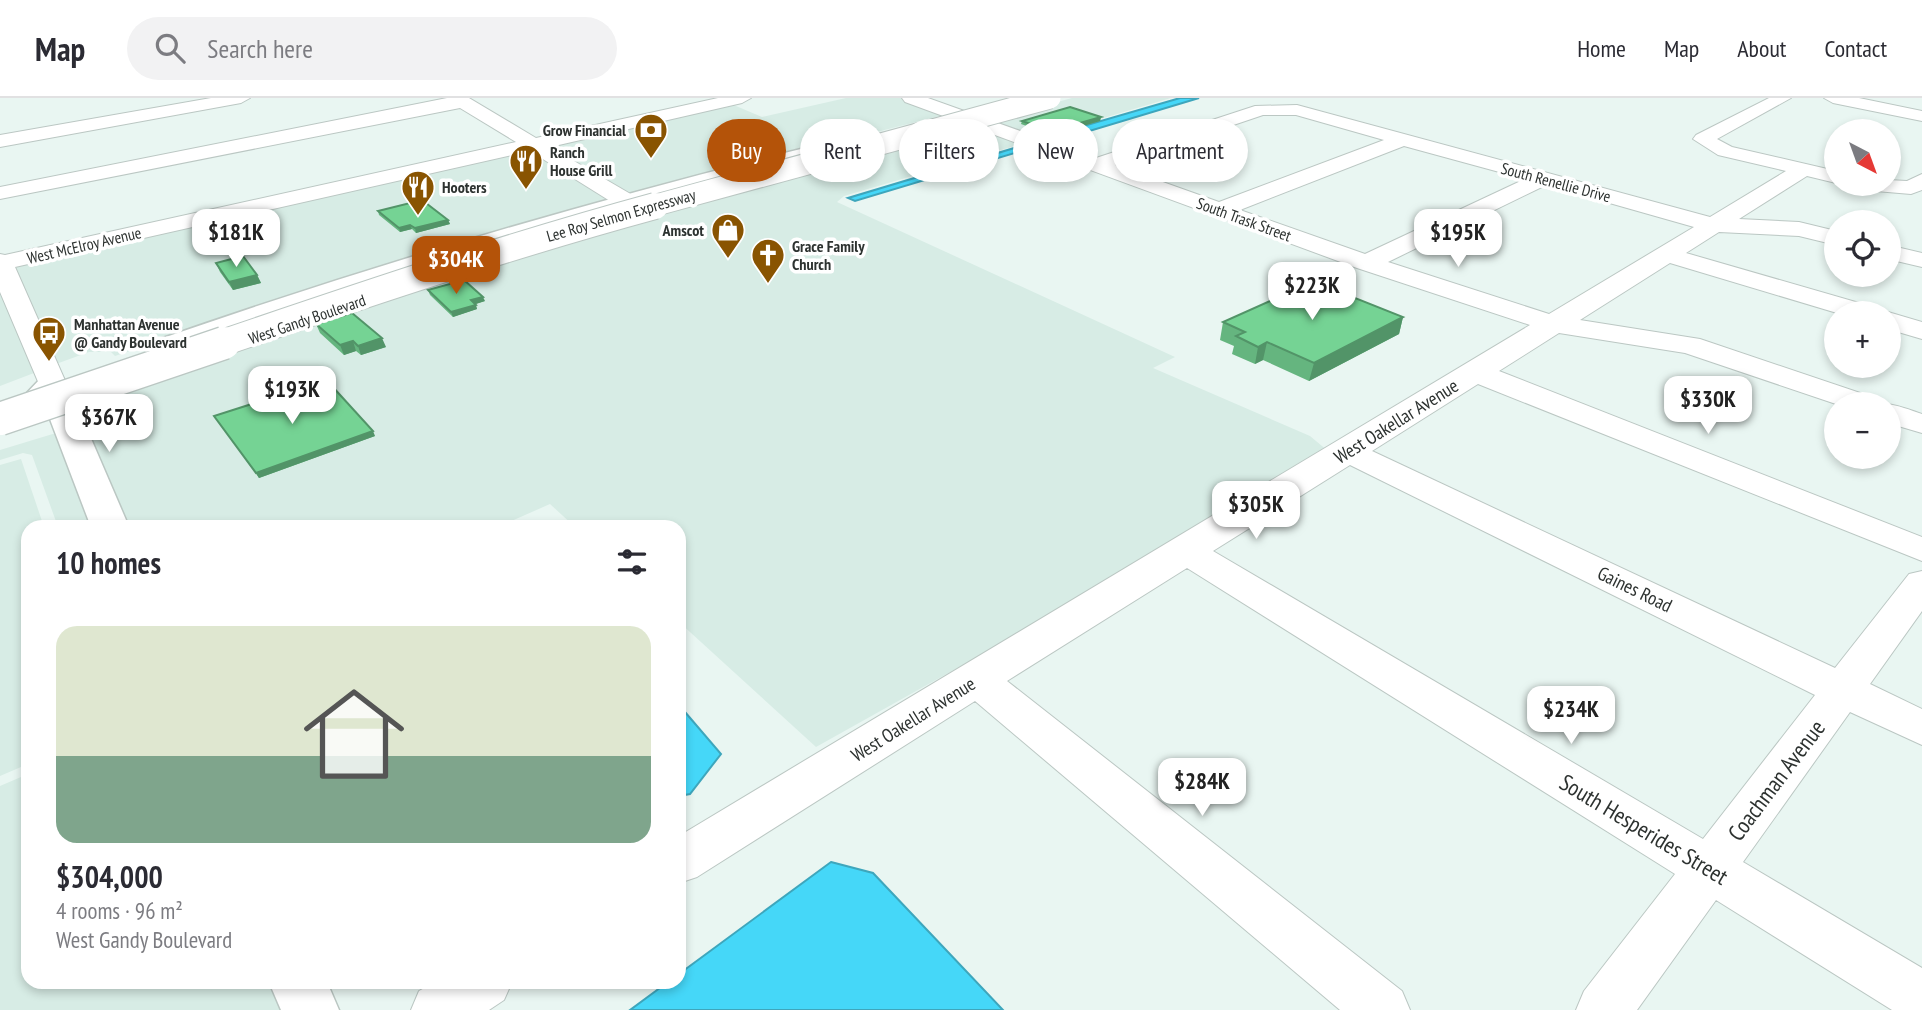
<!DOCTYPE html>
<meta charset="utf-8">
<style>
body{margin:0;font-family:"PT Sans Narrow",sans-serif;background:#f2f2f3;color:#2b2b33;height:100vh;display:flex;flex-direction:column;font-size:26px;white-space:nowrap}
*{box-sizing:border-box;margin:0}
p{font-size:23px;color:#7c7c81}
.icon{flex:none;width:38px;height:38px;fill:none;stroke:currentColor;stroke-width:2;stroke-linecap:round;stroke-linejoin:round}
.map{position:relative;flex:1;overflow:hidden}
.details{position:absolute;left:21px;top:422px;width:665px;height:469px;display:flex;flex-direction:column;background:#fff;border-radius:21px;box-shadow:0 4px 10px #0003}
.details>*{flex:none}
.top-card{position:absolute;left:707px;top:21px;width:665px;height:63px;display:flex;gap:14px}
.needle{width:46px;rotate:139deg}
.fabs{position:absolute;left:1824px;top:21px;display:grid;gap:14px}
.fabs a{display:grid;place-items:center;width:77px;height:77px;border-radius:50%;background:#fff;box-shadow:0 4px 10px #0003;font-size:35px}
.price{position:absolute;translate:-50% -60px;padding:0 16px;border-radius:14px;background:#fff;color:#222;font-size:23px;line-height:46px;filter:drop-shadow(0 2px 4px #0008)}
.price::after{content:'';position:absolute;left:50%;top:42px;width:21px;height:16px;margin-left:-10px;background:inherit;clip-path:polygon(0 0,100% 0,50% 100%)}
.price.active{background:#b45309;color:#fff}
ul{padding:0;list-style:none}
li{display:grid;align-content:center;gap:14px;height:371px;padding:0 35px}
li+li{border-top:2px solid #e1e1e2}
li span{display:grid;place-items:center;height:217px;border-radius:21px;color:#555}
li>.icon{margin-inline-start:auto}
span .icon{width:126px;height:126px;fill:#fffc;stroke-width:1}
li b{font-size:30px}
h2{display:flex;justify-content:space-between;align-items:center;height:84px;padding:0 35px;font-size:30px}
.tag{padding:0 24px;border-radius:32px;background:#fff;box-shadow:0 4px 10px #0003;font-size:24px;line-height:63px}
.tag.active{background:#b45309;color:#fff}
header{display:flex;align-items:center;gap:42px;box-sizing:border-box;height:98px;padding:0 35px;background:#fff;border-bottom:2px solid #e1e1e2}
header strong{font-size:33px}
nav{display:flex;gap:38px;margin-inline-start:auto;font-size:24px}
.search{width:490px;height:63px;background:#f2f2f3;display:flex;align-items:center;gap:18px;box-sizing:border-box;padding:0 24px;border-radius:38px;color:#7c7c81;font-size:26px}
.map>svg:first-child{display:block}
.built{fill:#d7ece5}
.water{fill:#45d7f8;stroke:#3ea6bc;stroke-width:2}
.lines{fill:none;stroke-linecap:round;stroke-linejoin:round}
.minor-casing{stroke:#bbc7c3;stroke-width:2}
.major-casing{stroke:#bbc7c3;stroke-width:3}
.minor{fill:#fff;fill-rule:evenodd}
.major{fill:#fff;fill-rule:evenodd}
.highway-bridge-far2-casing{stroke:#bbc7c3;stroke-width:23;stroke-linecap:butt}
.highway-bridge-far1-casing{stroke:#bbc7c3;stroke-width:28;stroke-linecap:butt}
.highway-bridge-casing{stroke:#bbc7c3;stroke-width:35;stroke-linecap:butt}
.highway-bridge-far2{stroke:#fff;stroke-width:21}
.highway-bridge-far1{stroke:#fff;stroke-width:26}
.highway-bridge{stroke:#fff;stroke-width:32}
.wall{fill:#65b57f}
.shaded-wall{fill:#529468}
.building{fill:#75d394;stroke:#529468;stroke-width:2}
.labels{text-anchor:middle;dominant-baseline:central;stroke-width:7;stroke-linejoin:round;paint-order:stroke}
.far-poi-label{font-size:16px;font-weight:bold;fill:#2d3230;stroke:#fff;text-anchor:start}
.far-street-label{font-size:16px;fill:#2d3230;stroke:#fff}
.street-label{font-size:19px;fill:#2d3230;stroke:#fff}
.near-street-label{font-size:23px;fill:#2d3230;stroke:#fff}
</style>
<header>
<strong>Map</strong>
<div class="search"><svg class="icon" aria-label="search" viewBox="0 0 24 24"><circle cx="10" cy="10" r="6"/><path d="M15 15l6 6"/></svg>Search here</div>
<nav><a>Home</a><a>Map</a><a>About</a><a>Contact</a></nav>
</header>
<div class="map">
<svg width="1922" height="912" viewBox="0 0 1922 912">
<rect width="100%" height="100%" fill="#e9f6f2"/>
<path class="built" d="M846,0H903L947,16L628,98L543,47L729,5L762,19Z
M1072,0H1171L1036,40L985,24Z
M976,26L1021,46L844,98L837,104L1175,259L1153,270L1310,338L1328,353L1136,470L816,649L679,524V429H575L550,406L498,429H126L81,327L115,314L118,305L133,292L250,248L528,152Z
M530,50L614,102L238,216L115,258L111,254H89L56,266L13,166Z
M0,191L34,275L0,288Z
M56,335L94,429H58L32,357L23,355L0,362V352Z
M21,361L44,429H28V666L0,678V367Z
M28,676V884H278L289,912H0V688Z"/>
<path class="water" d="M1180,0H1199L1053,44L1042,40Z
M1021,48L1028,51L855,103L848,100Z
M679,607L721,656L690,696L679,698Z
M831,764L873,775L1003,912H630L668,884H679V876Z"/>
<g class="lines">
<defs>
<path id="minor" d="M211,0H250L241,5L0,49V37Z
M447,0H469L536,40L718,0H751L742,5L550,49L634,98L637,103L634,108H618L530,53L15,169L67,287L62,293L52,296L42,293L0,194V156L5,157L516,44L460,10L0,101V89Z
M902,0H928L1096,60L1255,8L1297,7L1710,119L1786,73L1718,57L1693,41L1696,37L1769,0H1791L1717,41L1732,49L1836,73V85L1807,78L1739,121L1799,124L1836,133V147L1799,138L1719,134L1686,155L1873,209L1877,215H1837L1670,165L1580,222L1700,241L1875,300L1879,306H1836L1685,255L1559,235L1499,273L1922,439V463L1478,286L1372,353L1835,570L1909,476L1922,473V513L1870,586L1922,611V647L1850,614L1743,764L1922,870V912H1892L1716,802L1637,912H1576L1584,893L1675,776L1187,470L1007,583L1402,893L1410,912H1340L975,603L697,779L679,785V738L1530,227L1357,170L905,4ZM1263,17H1296L1384,42L1219,104L1115,67ZM1404,48L1525,81L1365,156L1240,112ZM1546,87L1694,129L1549,216L1388,164ZM1350,367L1815,597L1703,741L1213,453Z
M1824,0H1859L1922,13V23L1833,5Z
M1922,76V92L1911,96L1864,92L1857,90L1853,86H1888V82L1907,83Z
M1888,147L1922,155V169L1888,161Z
M1888,214L1922,224V241L1888,231V215H1883Z
M1886,306C1898,307 1910,312 1922,316V335L1888,325V306Z
M435,884H512L504,902L489,912H411L419,893Z"/>
<path id="major" d="M809,49L816,51L819,55L816,59L517,141L323,203L180,253L170,256L160,253L155,247L160,241C373,167 590,103 809,49Z
M52,278L63,280L68,287L129,429H91L45,308L27,307L22,300L41,280Z
M269,884H327L339,912H281Z"/>
</defs>
<use href="#minor" class="minor-casing"/>
<use href="#major" class="major-casing"/>
<use href="#minor" class="minor"/>
<use href="#major" class="major"/>
<defs>
<path id="highway-bridge-far2" d="M649,109L1050,0"/>
<path id="highway-bridge-far1" d="M219,246C363,197 508,148 655,108"/>
<path id="highway-bridge" d="M0,321L224,245"/>
</defs>
<use href="#highway-bridge-far2" class="highway-bridge-far2-casing"/>
<use href="#highway-bridge-far1" class="highway-bridge-far1-casing"/>
<use href="#highway-bridge" class="highway-bridge-casing"/>
<use href="#highway-bridge-far2" class="highway-bridge-far2"/>
<use href="#highway-bridge-far1" class="highway-bridge-far1"/>
<use href="#highway-bridge" class="highway-bridge"/>
</g>
<path class="wall" d="M1101,19L1100,23L1052,37L1021,26L1022,23Z
M378,113L448,122L450,126L416,135L412,131L400,134L379,117Z
M216,165L257,177L261,185L233,192L220,174Z
M1317,191L1403,219L1399,236L1309,283L1263,262L1255,266L1232,256L1234,248L1220,242L1223,224Z
M428,192L485,203L475,206L477,211L453,219L430,197Z
M316,226L386,249L361,257L356,253L344,257L320,235Z
M316,292L375,338L259,380L214,318Z"/>
<path class="shaded-wall" d="M1101,19L1100,23L1052,37V33Z
M448,122L450,126L416,135L415,130Z
M410,127L412,131L400,134L399,130Z
M257,177L261,185L233,192L229,184Z
M483,199L485,203L473,207L471,202Z
M476,207L477,211L453,219L451,214Z
M1403,219L1399,236L1309,283L1314,265Z
M382,240L386,249L361,257L358,248Z
M353,243L356,253L344,257L340,247Z
M1267,244L1263,262L1255,266L1258,249Z
M373,333L375,338L259,380L256,375Z"/>
<path class="building" d="M1070,9L1101,19L1052,33L1022,23Z
M422,102L448,122L415,130L410,127L399,130L378,113Z
M243,158L257,177L229,184L216,165Z
M464,182L483,199L471,202L476,207L451,214L428,192Z
M1306,187L1317,191L1325,188L1403,219L1314,265L1267,244L1258,249L1236,238L1245,234L1223,224Z
M352,215L382,240L358,248L353,243L340,247L316,226Z
M311,287L316,292L331,287L373,333L256,375L214,318Z"/>
<defs>
<symbol id="bank-pin" viewBox="-11 -11 22 30"><path d="M0 17L-7.5 6A9.5 9.5 0 1 1 7.5 6Z" fill="#895401" stroke="#fff"/><path d="M-6-4H6V4H-6ZM0-2.3a2.3 2.3 0 1 0 0 4.6a2.3 2.3 0 1 0 0-4.6Z" fill="#fff"/></symbol>
<symbol id="restaurant-pin" viewBox="-11 -11 22 30"><path d="M0 17L-7.5 6A9.5 9.5 0 1 1 7.5 6Z" fill="#895401" stroke="#fff"/><path d="M-5-6h1v4h1v-4h1v4h1v-4h1v5L-1.5 .5V6h-2V.5L-5-1ZM5-6V6H3V1.5H1.5Q1.5-4 5-6Z" fill="#fff"/></symbol>
<symbol id="shop-pin" viewBox="-11 -11 22 30"><path d="M0 17L-7.5 6A9.5 9.5 0 1 1 7.5 6Z" fill="#895401" stroke="#fff"/><path d="M-5-2.5h2.3a2.7 3.5 0 0 1 5.4 0H5L5.5 6h-11ZM-1.5-2.5h3a1.5 2.3 0 0 0-3 0Z" fill="#fff"/></symbol>
<symbol id="church-pin" viewBox="-11 -11 22 30"><path d="M0 17L-7.5 6A9.5 9.5 0 1 1 7.5 6Z" fill="#895401" stroke="#fff"/><path d="M-1.2-6h2.4v3.5h3.3v2.4h-3.3V6h-2.4V-.1h-3.3v-2.4h3.3Z" fill="#fff"/></symbol>
<symbol id="bus-pin" viewBox="-11 -11 22 30"><path d="M0 17L-7.5 6A9.5 9.5 0 1 1 7.5 6Z" fill="#895401" stroke="#fff"/><path d="M-5-6H5V4H4V6H2V4H-2V6H-4V4H-5ZM-3.5-4V0h7V-4ZM-3.5 1.2v1.5H-2V1.2ZM2 1.2v1.5H3.5V1.2Z" fill="#fff"/></symbol>
</defs>
<g fill-rule="evenodd">
<use href="#bank-pin" x="632" y="13" width="38" height="52"/>
<use href="#restaurant-pin" x="507" y="44" width="38" height="52"/>
<use href="#restaurant-pin" x="399" y="70" width="38" height="52"/>
<use href="#shop-pin" x="709" y="113" width="38" height="52"/>
<use href="#church-pin" x="749" y="138" width="38" height="52"/>
<use href="#bus-pin" x="30" y="216" width="38" height="52"/>
</g>
<g class="labels">
<g class="far-poi-label">
<text x="626" y="32" text-anchor="end">Grow Financial</text>
<text x="550" y="54">Ranch<tspan x="550" dy="18">House Grill</tspan></text>
<text x="442" y="89">Hooters</text>
<text x="704" y="132" text-anchor="end">Amscot</text>
<text x="792" y="148">Grace Family<tspan x="792" dy="18">Church</tspan></text>
<text x="74" y="226">Manhattan Avenue<tspan x="74" dy="18">@ Gandy Boulevard</tspan></text>
</g>
<g class="far-street-label">
<text transform="translate(1556 84) rotate(15)">South Renellie Drive</text>
<text transform="translate(621 117) rotate(-16)">Lee Roy Selmon Expressway</text>
<text transform="translate(1244 121) rotate(20)">South Trask Street</text>
<text transform="translate(84 147) rotate(-13)">West McElroy Avenue</text>
<text transform="translate(307 221) rotate(-19)">West Gandy Boulevard</text>
</g>
<g class="street-label">
<text transform="translate(1396 323) rotate(-32)">West Oakellar Avenue</text>
<text transform="translate(1635 491) rotate(26)">Gaines Road</text>
<text transform="translate(913 621) rotate(-32)">West Oakellar Avenue</text>
</g>
<g class="near-street-label">
<text transform="translate(1776 682) rotate(-53)">Coachman Avenue</text>
<text transform="translate(1644 731) rotate(31)">South Hesperides Street</text>
</g>
</g>
</svg>
<div class="fabs">
<a><svg class="needle" viewBox="-14 -14 28 28"><path d="M0-13l5 13h-10z" fill="#e53935"/><path d="M0 13l5-13h-10z" fill="#7c7c81"/></svg></a>
<a><svg class="icon" aria-label="locate" viewBox="0 0 24 24"><circle cx="12" cy="12" r="6"/><path d="M12 2v4M12 18v4M2 12h4M18 12h4"/></svg></a>
<a>+</a>
<a>−</a>
</div>
<b class="price" style="left:236px;top:171px">$181K</b>
<b class="price" style="left:1458px;top:171px">$195K</b>
<b class="price active" style="left:456px;top:198px">$304K</b>
<b class="price" style="left:1312px;top:224px">$223K</b>
<b class="price" style="left:292px;top:328px">$193K</b>
<b class="price" style="left:1708px;top:338px">$330K</b>
<b class="price" style="left:109px;top:356px">$367K</b>
<b class="price" style="left:1256px;top:443px">$305K</b>
<b class="price" style="left:1571px;top:648px">$234K</b>
<b class="price" style="left:1202px;top:720px">$284K</b>
<div class="top-card">
<a class="tag active">Buy</a>
<a class="tag">Rent</a>
<a class="tag">Filters</a>
<a class="tag">New</a>
<a class="tag">Apartment</a>
</div>
<section class="details">
<h2>10 homes<svg class="icon" aria-label="filters" viewBox="0 0 24 24"><path d="M4 7h16M4 17h16"/><circle cx="9" cy="7" r="2"/><circle cx="15" cy="17" r="2"/></svg></h2>
<ul>
<li><span style="background:linear-gradient(#dfe7d0 60%,#7fa58c 0)"><svg class="icon" aria-label="home" viewBox="0 0 24 24"><path d="M3 11l9-7 9 7M6 9v11h12V9"/></svg></span><div><b>$304,000</b><p>4 rooms · 96 m²</p><p>West Gandy Boulevard</p></div></li>
</ul>
</section>
</div>
